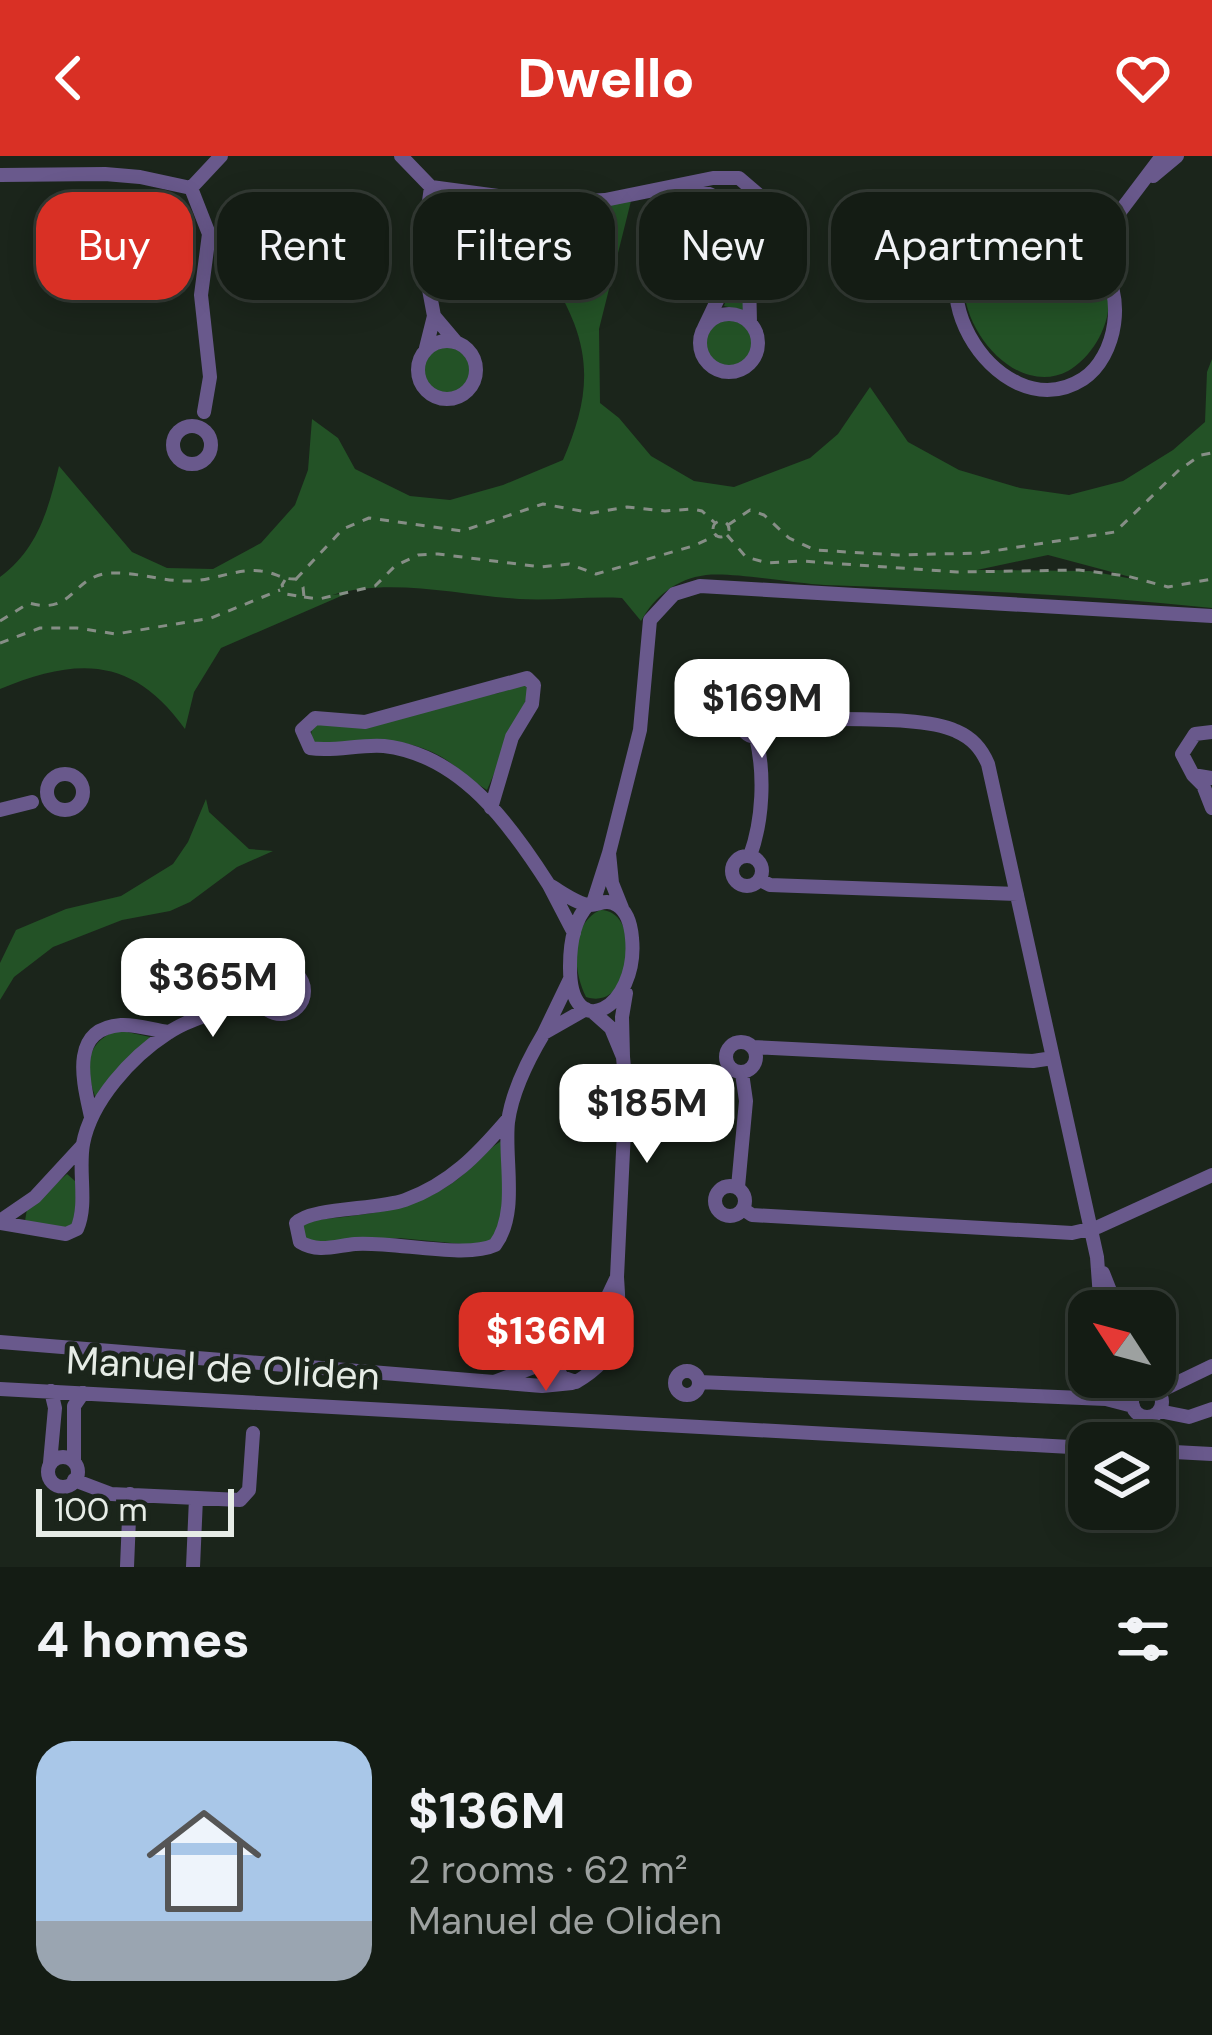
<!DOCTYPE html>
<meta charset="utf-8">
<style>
body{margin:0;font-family:"DM Sans",sans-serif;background:#1d251d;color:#f1f3f6;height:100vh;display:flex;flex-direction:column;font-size:45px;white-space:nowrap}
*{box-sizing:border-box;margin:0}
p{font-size:39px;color:#9da1a0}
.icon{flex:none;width:66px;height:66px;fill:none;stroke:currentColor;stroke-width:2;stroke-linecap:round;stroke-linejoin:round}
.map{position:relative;height:1411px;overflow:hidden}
.panel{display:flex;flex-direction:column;background:#141c14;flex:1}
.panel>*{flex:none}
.hud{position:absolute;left:36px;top:36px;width:1140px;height:108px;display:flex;gap:24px}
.needle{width:78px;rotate:306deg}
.controls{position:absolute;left:1068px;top:1134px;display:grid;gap:24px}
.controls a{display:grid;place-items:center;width:108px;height:108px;border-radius:24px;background:#141c14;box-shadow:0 6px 30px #0003,0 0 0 3px #333a34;font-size:60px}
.scale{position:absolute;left:36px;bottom:30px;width:198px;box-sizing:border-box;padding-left:12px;border:6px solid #e6ece6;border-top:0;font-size:33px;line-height:42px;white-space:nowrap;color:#e6ece6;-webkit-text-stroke:9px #1b251b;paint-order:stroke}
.price{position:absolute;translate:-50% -102px;padding:0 27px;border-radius:24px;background:#fff;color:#222;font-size:39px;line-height:78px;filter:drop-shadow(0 3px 6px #0008)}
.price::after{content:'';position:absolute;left:50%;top:72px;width:36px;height:27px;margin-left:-18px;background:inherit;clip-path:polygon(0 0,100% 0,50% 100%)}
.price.selected{background:#d93025;color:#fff}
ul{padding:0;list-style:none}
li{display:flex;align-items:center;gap:36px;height:300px;padding:0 36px}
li+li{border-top:3px solid #333a34}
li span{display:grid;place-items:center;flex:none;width:336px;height:240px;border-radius:36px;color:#555}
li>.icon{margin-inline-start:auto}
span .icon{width:144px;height:144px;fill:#fffc;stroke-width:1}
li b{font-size:51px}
h2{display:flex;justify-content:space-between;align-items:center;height:144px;padding:0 36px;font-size:51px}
.chip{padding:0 42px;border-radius:36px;background:#141c14;box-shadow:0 6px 30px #0003,0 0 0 3px #333a34;font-size:42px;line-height:108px}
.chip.selected{background:#d93025;color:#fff}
header{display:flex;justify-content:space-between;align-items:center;height:156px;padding:0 36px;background:#d93025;color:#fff;font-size:54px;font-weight:800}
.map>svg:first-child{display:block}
.green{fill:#235226;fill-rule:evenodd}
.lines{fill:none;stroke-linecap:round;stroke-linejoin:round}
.path{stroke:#868e86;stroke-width:3;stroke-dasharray:9 9;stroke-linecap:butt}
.street{stroke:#69598c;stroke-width:14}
.labels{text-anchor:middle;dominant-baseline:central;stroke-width:10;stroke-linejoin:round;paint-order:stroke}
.street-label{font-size:39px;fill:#e6ece6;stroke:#1b251b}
</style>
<header><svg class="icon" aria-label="back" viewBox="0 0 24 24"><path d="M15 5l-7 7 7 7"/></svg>Dwello<svg class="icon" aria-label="heart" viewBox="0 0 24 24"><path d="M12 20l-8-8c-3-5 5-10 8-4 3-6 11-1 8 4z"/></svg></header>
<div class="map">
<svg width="1212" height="1411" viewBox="0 0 1212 1411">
<rect width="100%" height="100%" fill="#1b251b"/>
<path class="green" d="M631,45L599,173L600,247L619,262L651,300L694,325L734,331L810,302L838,278L870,231L908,286L959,314L1020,332L1069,339L1123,325L1173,294L1205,266L1207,216L1212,203V452C1083,438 954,434 825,429C793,427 733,416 706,419C676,423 655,440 641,465L622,442C587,440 554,445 519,443C460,439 390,421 332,439L348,437L221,492L194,536L185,573C133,500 77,501 0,533V421C38,393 48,354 59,310L132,396L167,412L213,413L261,387L295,349L308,314L312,263L338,282L355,313L410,340L450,344L503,329L563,304C583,257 593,217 574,167C565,143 550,122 542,98C537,84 528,69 527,54ZM1048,399L1138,423V424L1090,415L977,414Z
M739,47H749L755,53L757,61L745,155L724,150L739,104Z
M1014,74C1037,84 1071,92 1090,107C1128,136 1102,196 1068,215C1008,247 937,145 974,95C984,82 999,79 1014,74Z
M705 187a24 24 0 1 1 48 0a24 24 0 1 1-48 0Z
M423 214a24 24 0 1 1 48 0a24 24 0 1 1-48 0Z
M521,525L528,533L526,544L487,634C470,624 457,610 440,600C401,578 360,585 318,589L311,584L312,567L335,569L499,537Z
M206,643L209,656L249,693L273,695L237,711L190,746L170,755L122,764L53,791L14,821L0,844V807L16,774L66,753L121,740L173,708L188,686Z
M600,754C643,753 635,857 586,841C573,815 569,769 600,754Z
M262 835a19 19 0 1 1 38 0a19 19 0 1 1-38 0Z
M118,874L150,881L99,940H95C84,911 86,886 118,874Z
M501,985L504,988L502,1065L494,1084L483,1090L399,1082L309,1088L301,1072L306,1065C357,1059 406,1058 451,1028C469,1016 482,997 501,985Z
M67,1018L75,1025L78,1056L71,1073L25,1065L27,1053Z"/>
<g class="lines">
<path class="path" d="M713 373a8 8 0 1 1 16 0a8 8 0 1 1-16 0Z
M728,369L750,354L764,359L789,382L815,394L897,399L980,397L1115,376L1179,314L1201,299L1212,297
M727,379L746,401L768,407L801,405L957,416L1079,414L1127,420L1168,431L1212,423
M296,423L343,373L369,362L462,375L543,348L592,357L627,351L665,355L692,353L702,355L715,367
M304,441L319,443L375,430L395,410L418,399L438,398L541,411L569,408L596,418L693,390L715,380
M0,465L29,447C74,460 72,419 111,417C137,416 161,425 186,425C211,426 235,412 261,415C274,416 283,424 296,423L303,431L304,441L286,438L282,429L285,424
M0,487L40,472H77L116,478L211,462L280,434"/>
<path class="street" d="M401,0L431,31L422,96L434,160
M0,19L105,18L140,21L191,32L221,0
M1153,20L1177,0
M431,31L551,47L605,44L713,22H739L760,40L763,52L749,121L750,167
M191,32L209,78L201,139L210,221L204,256
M684,32C770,41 728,123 704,172
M1003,73C1019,74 1088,96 1098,107C1127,136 1117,201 1083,223C995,279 895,102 1003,73Z
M1088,98L1162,0
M700 187a29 29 0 1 1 58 0a29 29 0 1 1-58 0Z
M418 214a29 29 0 1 1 58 0a29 29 0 1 1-58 0Z
M426,192L434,160L456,186
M173 289a19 19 0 1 1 38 0a19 19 0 1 1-38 0Z
M741 566a15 15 0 1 1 30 0a15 15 0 1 1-30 0Z
M770,560C818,567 918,557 956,575C972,582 981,592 988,608L1097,1101L1101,1155
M1212,576L1195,578L1182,598L1193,619L1212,622
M47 636a18 18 0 1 1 36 0a18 18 0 1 1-36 0Z
M1193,619L1203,629L1212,652
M491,652L512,581L532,548L534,529L527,522L365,566L315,562L302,574L310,592C334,596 359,588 384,590C461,599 510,668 549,729
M0,654L32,646
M609,697L640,574L650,464L674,438L700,430L1212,460
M732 715a15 15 0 1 1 30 0a15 15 0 1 1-30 0Z
M750,700C763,664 765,618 756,581
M760,724L770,729L1017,738
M593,747L609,697L612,727L622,752
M574,777L549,729C560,735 578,749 590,749C601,748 606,743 617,749C628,756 631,770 632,782C639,853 569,890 570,810C570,789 573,765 588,749
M258 835a23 23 0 1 1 46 0a23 23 0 1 1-46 0Z
M570,823L544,877L586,853
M593,856L611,872L623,901L622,861L626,837
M726 901a15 15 0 1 1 30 0a15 15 0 1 1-30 0Z
M752,891L1033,905L1053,902
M91,961C84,928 68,873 121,869C136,868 153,874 168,876
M508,963C478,998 450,1028 405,1044C377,1054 311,1051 296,1067L300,1086C318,1097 335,1090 355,1088C393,1085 466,1103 495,1089C519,1057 504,1004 508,966C512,936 529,902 544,877
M715 1045a15 15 0 1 1 30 0a15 15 0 1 1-30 0Z
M738,1031L746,945L742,917
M743,1053L752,1059L1072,1077L1098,1071L1212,1019
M0,1065L35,1041L83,989
M0,1067L66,1078L77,1073C88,1048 78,1016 83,988C91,945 131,901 168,877C188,863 216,857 239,849
M1103,1117L1118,1155
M617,1121L626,933L623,901
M590,1178L617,1121C620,1171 624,1198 576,1226L562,1221L554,1209L555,1203L590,1178L603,1183L609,1199
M0,1186L494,1226
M555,1203L494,1226L542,1230L572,1227
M675 1227a12 12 0 1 1 24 0a12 12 0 1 1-24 0Z
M699,1226L1106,1243L1133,1250
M1132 1246a15 15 0 1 1 30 0a15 15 0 1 1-30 0Z
M0,1233L1089,1292
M1158,1236L1212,1210
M1106,1243L1107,1221
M1159,1255L1189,1261L1212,1253
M1155,1295L1212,1298
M48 1316a15 15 0 1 1 30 0a15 15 0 1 1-30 0Z
M74,1306V1250L83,1237
M50,1307L55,1252L51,1235
M74,1324L111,1338L240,1344L249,1334L253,1277
M127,1411L130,1338
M193,1411L196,1342"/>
</g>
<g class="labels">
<g class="street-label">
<text transform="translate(223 1212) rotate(3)">Manuel de Oliden</text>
</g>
</g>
</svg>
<div class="controls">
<a><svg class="needle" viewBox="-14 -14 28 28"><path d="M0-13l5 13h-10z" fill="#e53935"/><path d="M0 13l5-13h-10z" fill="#9da1a0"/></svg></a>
<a><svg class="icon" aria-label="layers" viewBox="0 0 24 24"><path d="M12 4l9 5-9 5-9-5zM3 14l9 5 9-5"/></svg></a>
</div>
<div class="scale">100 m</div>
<b class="price" style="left:762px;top:605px">$169M</b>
<b class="price" style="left:213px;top:884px">$365M</b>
<b class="price" style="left:647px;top:1010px">$185M</b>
<b class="price selected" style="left:546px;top:1238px">$136M</b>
<div class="hud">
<a class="chip selected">Buy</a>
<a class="chip">Rent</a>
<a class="chip">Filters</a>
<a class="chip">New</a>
<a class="chip">Apartment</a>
</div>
</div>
<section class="panel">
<h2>4 homes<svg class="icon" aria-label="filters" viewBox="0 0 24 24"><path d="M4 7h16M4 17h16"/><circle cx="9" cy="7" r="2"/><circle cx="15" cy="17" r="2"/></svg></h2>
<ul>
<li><span style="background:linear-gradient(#a9c7e8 75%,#9aa5b1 0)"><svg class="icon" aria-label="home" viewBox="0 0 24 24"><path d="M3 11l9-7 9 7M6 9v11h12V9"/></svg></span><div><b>$136M</b><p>2 rooms · 62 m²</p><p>Manuel de Oliden</p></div></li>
</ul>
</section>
